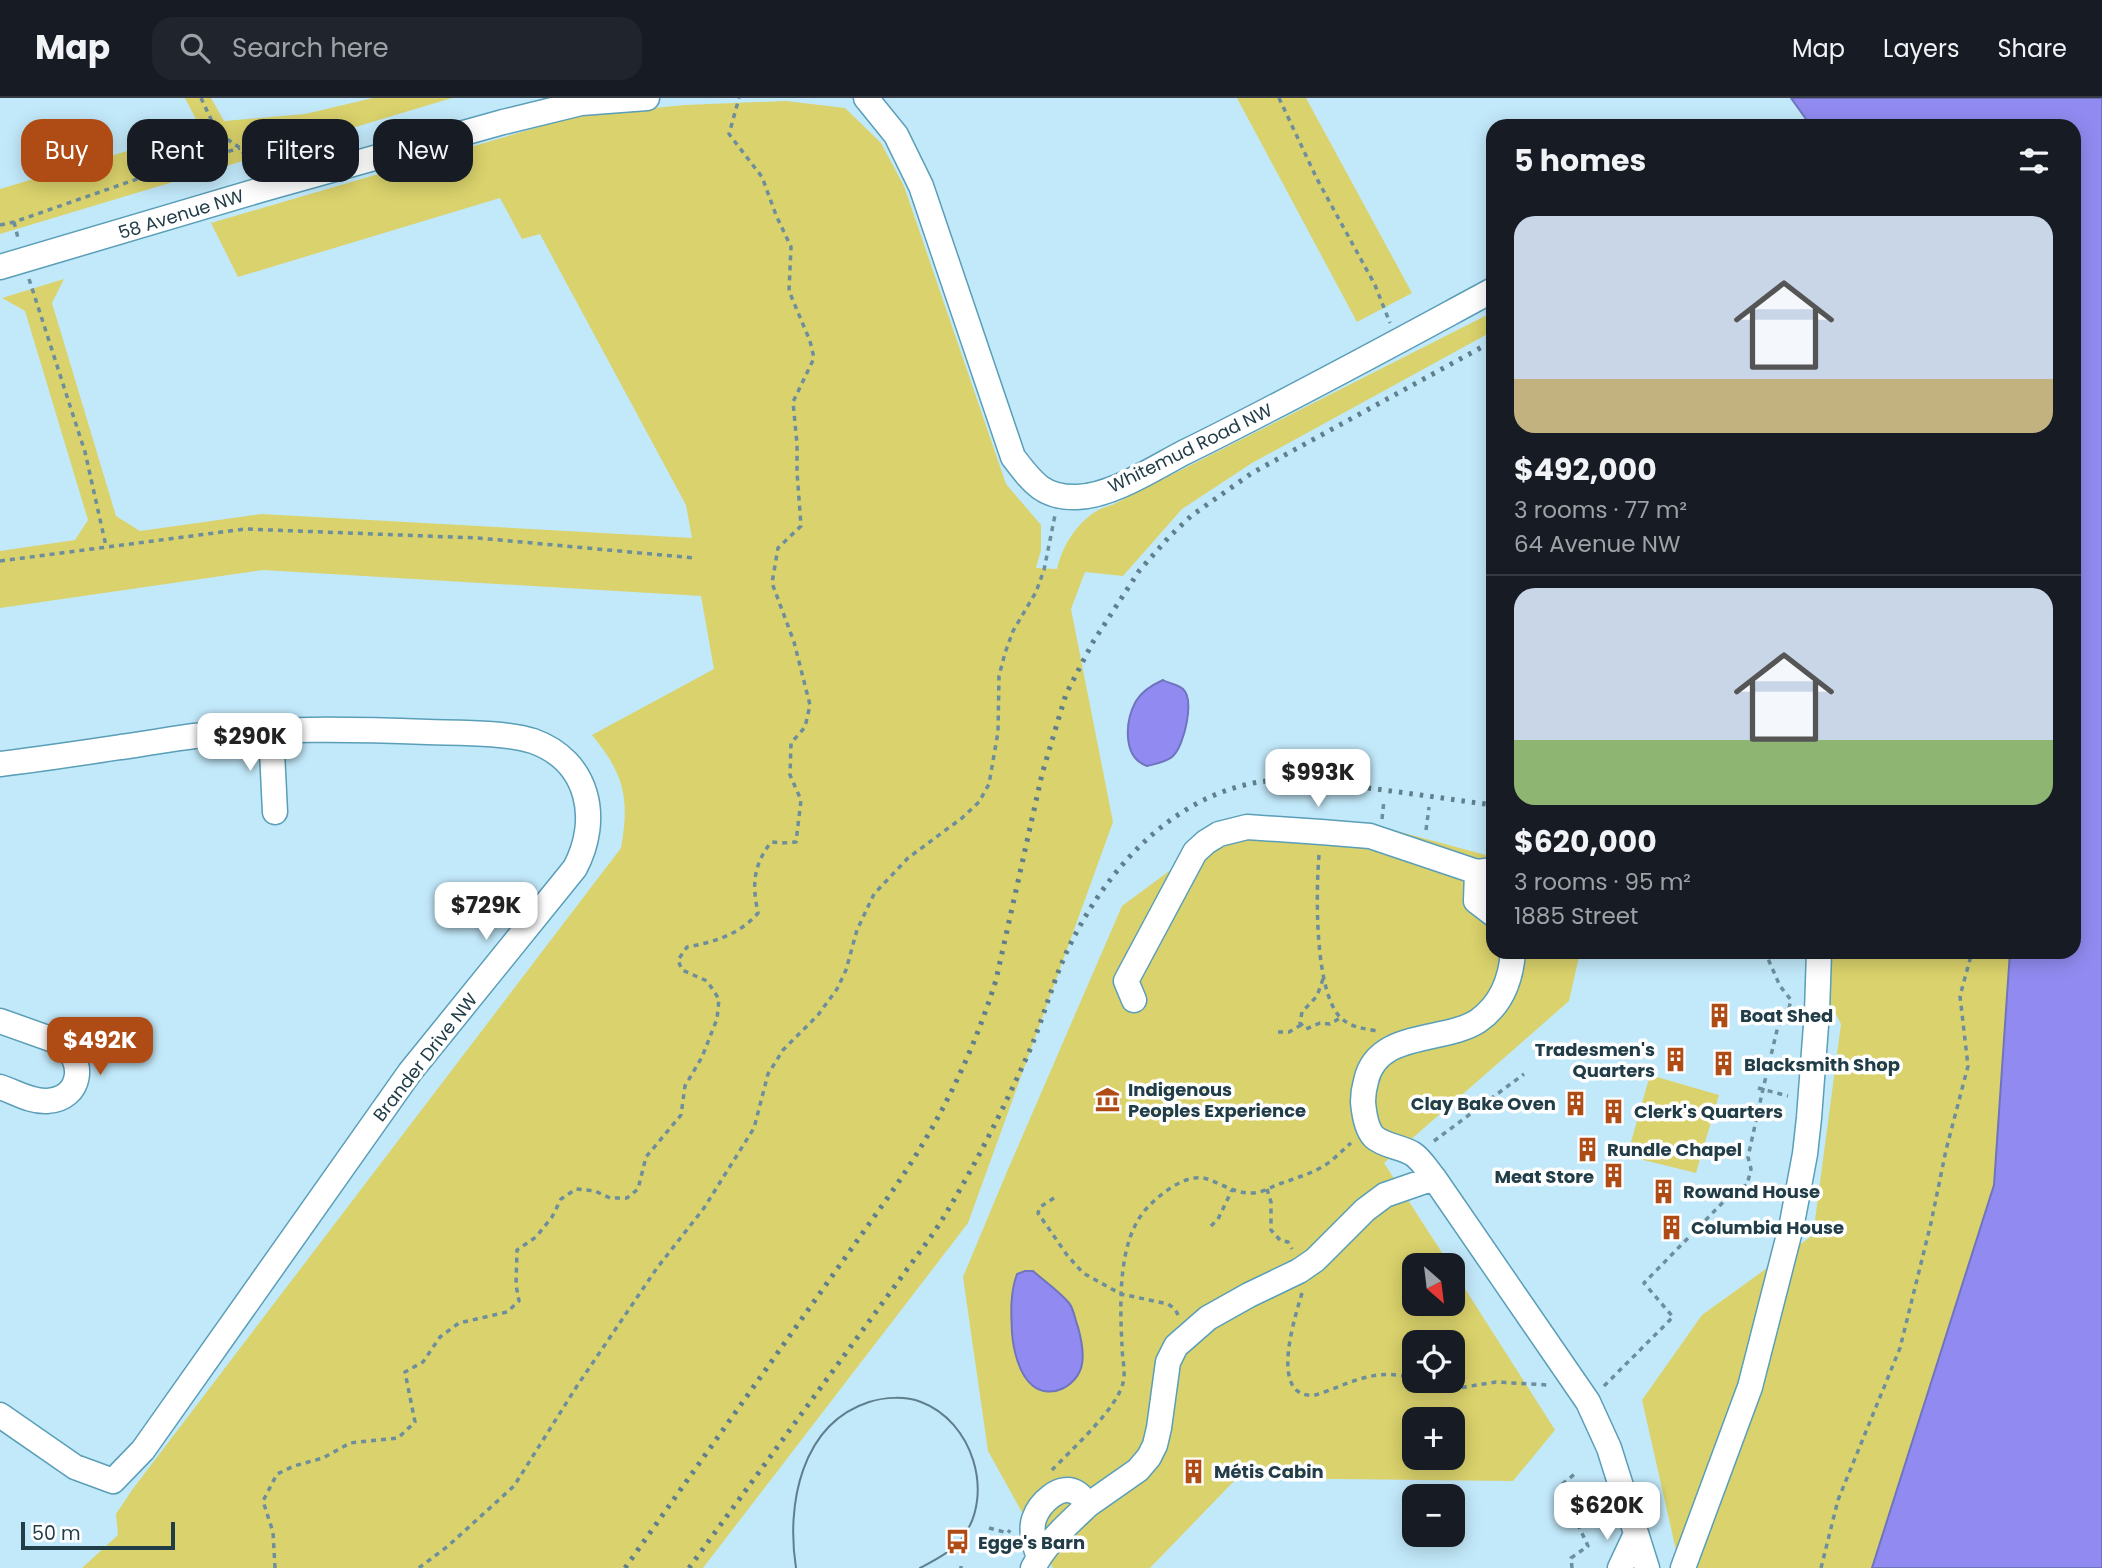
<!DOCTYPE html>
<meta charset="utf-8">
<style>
body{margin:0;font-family:Poppins,sans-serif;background:#20242c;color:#f1f3f6;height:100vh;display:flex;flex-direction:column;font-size:26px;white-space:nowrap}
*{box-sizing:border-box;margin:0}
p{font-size:23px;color:#9ea1a6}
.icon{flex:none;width:38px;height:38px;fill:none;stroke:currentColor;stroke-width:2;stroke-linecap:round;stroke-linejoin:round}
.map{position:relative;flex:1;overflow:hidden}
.side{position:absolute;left:1486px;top:21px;width:595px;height:840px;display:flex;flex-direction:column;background:#171b24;border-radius:21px;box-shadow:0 4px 18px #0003}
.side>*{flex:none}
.hud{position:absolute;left:21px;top:21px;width:665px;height:63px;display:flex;gap:14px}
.needle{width:46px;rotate:152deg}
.buttons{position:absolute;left:1402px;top:1155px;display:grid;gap:14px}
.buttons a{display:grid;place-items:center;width:63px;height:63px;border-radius:14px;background:#171b24;box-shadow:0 4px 18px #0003;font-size:35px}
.scale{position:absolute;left:21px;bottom:18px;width:154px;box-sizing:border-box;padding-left:7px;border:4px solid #213d48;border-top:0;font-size:19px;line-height:24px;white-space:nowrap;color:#213d48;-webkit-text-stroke:5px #fff;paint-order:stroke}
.price{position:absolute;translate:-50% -60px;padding:0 16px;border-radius:14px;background:#fff;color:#222;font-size:23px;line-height:46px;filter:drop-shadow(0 2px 4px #0008)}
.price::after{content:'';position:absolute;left:50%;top:42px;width:21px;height:16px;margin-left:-10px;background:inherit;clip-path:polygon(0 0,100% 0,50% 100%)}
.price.active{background:#af4c16;color:#fff}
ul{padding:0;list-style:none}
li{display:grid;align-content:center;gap:14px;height:371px;padding:0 28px}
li+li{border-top:2px solid #363941}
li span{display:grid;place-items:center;height:217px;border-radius:21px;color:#555}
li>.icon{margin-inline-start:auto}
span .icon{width:126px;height:126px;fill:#fffc;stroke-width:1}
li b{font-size:30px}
h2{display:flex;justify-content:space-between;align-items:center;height:84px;padding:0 28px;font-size:30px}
.chip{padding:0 24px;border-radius:21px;background:#171b24;box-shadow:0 4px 18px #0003;font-size:24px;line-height:63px}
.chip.active{background:#af4c16;color:#fff}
header{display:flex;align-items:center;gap:42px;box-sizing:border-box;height:98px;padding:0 35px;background:#171b24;border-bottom:2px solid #363941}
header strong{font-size:33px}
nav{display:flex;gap:38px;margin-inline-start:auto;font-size:24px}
.search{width:490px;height:63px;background:#20242c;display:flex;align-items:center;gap:18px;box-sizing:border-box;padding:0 24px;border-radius:21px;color:#9ea1a6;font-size:26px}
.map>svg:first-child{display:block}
.green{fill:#dad26c;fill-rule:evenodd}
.water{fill:#918bf1;stroke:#6f74be;stroke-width:2}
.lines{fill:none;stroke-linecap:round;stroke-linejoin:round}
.minor-casing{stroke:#5a9eb7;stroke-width:27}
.path{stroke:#6d8e9c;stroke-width:3.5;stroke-dasharray:5 5;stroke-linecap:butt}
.minor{stroke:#fff;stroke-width:24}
.tram{stroke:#5f7f8c;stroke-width:2}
.rail{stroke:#5f7f8c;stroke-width:5;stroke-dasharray:3.5 7;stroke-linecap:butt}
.labels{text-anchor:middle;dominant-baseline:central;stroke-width:7;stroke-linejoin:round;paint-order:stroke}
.street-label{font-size:18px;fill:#213d48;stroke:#fff}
.poi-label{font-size:18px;font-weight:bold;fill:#213d48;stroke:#fff;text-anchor:start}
</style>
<header>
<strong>Map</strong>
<div class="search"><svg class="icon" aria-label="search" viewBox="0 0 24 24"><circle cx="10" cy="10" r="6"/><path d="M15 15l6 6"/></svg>Search here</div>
<nav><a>Map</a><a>Layers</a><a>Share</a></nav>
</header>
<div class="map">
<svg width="2102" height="1470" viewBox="0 0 2102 1470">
<rect width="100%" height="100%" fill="#c2e9fa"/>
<path class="green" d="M185,0H211L224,23L305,16L373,0H452L0,136V91L201,31Z
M1237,0H1306L1412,195L1357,224Z
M786,3L845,10L881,45L904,88L1006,386L1041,427V452L1036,470L1057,471C1063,444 1084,413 1112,407L1493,214V233L1252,365L1182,411L1123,478L1085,474L1071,511L1113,724L968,1125L703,1470H82L118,1437L116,1416L132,1392L621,750C630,700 624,676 592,637L714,571L701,498L263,472L0,510V453L75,442L88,422L25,213L2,200L64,181L52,205L116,418L140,433L261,416L692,440L686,407L540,136L522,141L500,100L238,179L211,125L580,17L685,7Z
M1371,726L1493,759V854H1580L1569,903L1384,1065L1450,1167H1414V1206H1452L1453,1172L1555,1332L1513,1383L1237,1380L1150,1470H1053L988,1353L963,1179L1006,1076L1122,808L1176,768L1228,743ZM1414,1244H1452V1283H1414ZM1414,1321H1452V1360H1414Z
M1804,854H2010L1994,1087L1872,1470H1680L1642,1302L1702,1217L1813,1137L1841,926Z
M1650,977L1719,997L1696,1075L1627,1058Z"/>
<path class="water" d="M1791,0H2102V1470H1872L1994,1087L2010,854H2074V28H1811Z
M1163,582C1168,585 1179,587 1183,591C1195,602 1184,648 1173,658C1167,664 1155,666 1147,668C1122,659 1125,623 1136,603C1142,593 1152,587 1163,582Z
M1025,1173H1033C1044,1183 1059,1193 1069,1205C1074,1211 1075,1222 1078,1229C1081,1240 1084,1255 1082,1266C1078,1288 1051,1302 1033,1288C1019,1277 1013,1251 1012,1234C1011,1215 1010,1195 1017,1176Z"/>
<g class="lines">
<defs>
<path id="minor" d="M866,0L896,37L921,88L1013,359C1032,384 1043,400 1077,399C1112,398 1154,370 1185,354C1289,303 1391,247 1493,192
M0,169L267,90L503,24L581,5L647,0
M271,633L275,714
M0,666C40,661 81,655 121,649C145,646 170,641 194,638C272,630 350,631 428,634C457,635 506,634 533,643C589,663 601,721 575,770L410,974L143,1352L113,1383L75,1369L0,1317
M1477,774L1476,803L1493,816
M1513,854C1511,881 1501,907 1478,923C1444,945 1377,932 1366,983C1364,990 1363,997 1363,1004C1364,1015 1366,1031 1374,1039C1384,1048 1402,1049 1413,1056C1421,1061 1428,1073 1434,1080L1588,1304L1609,1350L1647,1470
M1134,902L1126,883L1195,754L1206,744L1219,736L1247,729L1321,734L1370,738L1477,774L1493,772
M0,923L59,944C87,961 82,1001 47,1003C31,1004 15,994 0,989
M1088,1407L1138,1372L1149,1359L1155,1347L1159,1330L1168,1264L1176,1248L1208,1220L1249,1197L1299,1173L1315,1162L1365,1112L1385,1097L1434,1080
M1033,1470C1046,1445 1068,1426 1088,1407C1085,1403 1081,1397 1077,1395C1060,1384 1039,1406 1034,1421C1030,1433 1035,1448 1039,1460
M1620,1470L1635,1438
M1683,1470L1750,1289L1792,1125L1805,1056L1809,1020L1817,914L1819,854"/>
</defs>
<use href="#minor" class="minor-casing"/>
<path class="path" d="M201,0L217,34L240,50L255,72
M1279,0L1317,81L1375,187L1390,225
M14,124L18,140
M0,127L14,124L160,73L240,50
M29,181L85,354L106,448
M0,463L245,431L478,440L695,460
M1382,721L1384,702
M1426,732L1429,709
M1319,757C1316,793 1314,894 1341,920C1352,930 1363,930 1376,933
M1323,881L1317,898L1302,914L1300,925L1306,931L1320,925L1330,926L1340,920
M1278,934H1289L1301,927
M1758,990L1788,998
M1434,1043L1524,976
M1267,1091L1271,1104V1132L1280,1142L1288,1144L1292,1151
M1054,1100L1040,1109L1038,1115L1067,1157L1083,1175L1121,1196L1168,1206L1175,1211L1178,1217
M1211,1128L1218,1121L1232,1092
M1302,1195C1296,1216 1267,1302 1315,1297C1323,1295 1332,1291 1340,1288C1368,1277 1385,1273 1414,1280
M1423,1283L1452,1291L1496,1284L1548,1287
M1604,1288L1673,1219L1644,1185L1735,1092L1747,1087L1751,1071L1748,1059L1763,991L1778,928L1787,918L1791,902L1780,888L1765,854
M1052,1372C1072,1351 1116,1312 1123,1285C1126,1274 1122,1260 1122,1248C1120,1207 1117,1142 1147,1110C1160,1096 1187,1074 1207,1081C1222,1086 1236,1096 1252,1095C1263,1095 1272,1088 1282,1085C1299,1079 1317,1074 1331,1063C1338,1057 1344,1051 1351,1045
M989,1430L1008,1435L1010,1432
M961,1468V1470
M275,1470L273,1434L263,1403L277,1376L294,1368L323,1360L350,1345L398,1340L415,1324L405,1274L423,1264L440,1239L459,1225L507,1214L519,1203L516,1187L517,1152L536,1139L552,1119L561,1101L576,1091L595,1093L610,1100H627L638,1091L646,1059L681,1017L685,988L702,959L717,921L719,901L707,883L682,872L678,862L687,849C714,844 739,837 758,815C752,786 753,768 771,744L782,745L796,744L801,702L790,677L791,645L805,629L810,607L794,544L772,485L778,450L801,428L797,374V346L793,304L814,260L810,243L789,193L791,149L776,117L762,79L729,36L739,0
M419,1470L448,1448L514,1388L577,1288L657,1170L704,1110L754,1030L768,976L783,952L818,917L837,891L846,872L857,832L874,796L908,760L962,720L979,704L989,686L998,634L999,578L1005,555L1013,533L1036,494L1044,472L1055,417
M1572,1470L1571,1460L1588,1448L1560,1388L1577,1374
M1821,1470L1838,1402L1900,1250L1931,1125L1946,1052L1968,968L1960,898L1972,854"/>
<use href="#minor" class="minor"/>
<path class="tram" d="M796,1470C786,1407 801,1326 869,1304C885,1299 905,1298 921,1304C972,1323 995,1395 963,1439C953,1453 935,1462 920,1470"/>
<path class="rail" d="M625,1470L891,1095C937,1029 972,959 996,882L1042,676L1066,596L1093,544L1139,473L1169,439L1191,418L1252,375L1493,243
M689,1470L935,1133C971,1076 1001,1016 1029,954C1045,917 1054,877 1073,841C1113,762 1184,688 1277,682C1294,681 1313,684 1330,686C1384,691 1439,700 1493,707"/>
</g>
<defs>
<symbol id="building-bare" viewBox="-9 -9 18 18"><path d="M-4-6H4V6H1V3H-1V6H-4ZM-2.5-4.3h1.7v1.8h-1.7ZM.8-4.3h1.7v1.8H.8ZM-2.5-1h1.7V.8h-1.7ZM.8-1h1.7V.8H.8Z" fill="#af4c16" stroke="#fff" stroke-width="2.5" paint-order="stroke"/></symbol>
<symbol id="museum-bare" viewBox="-9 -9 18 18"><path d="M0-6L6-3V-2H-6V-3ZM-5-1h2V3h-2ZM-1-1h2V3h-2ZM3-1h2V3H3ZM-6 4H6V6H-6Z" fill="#af4c16" stroke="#fff" stroke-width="2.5" paint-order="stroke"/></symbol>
<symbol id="bus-bare" viewBox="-9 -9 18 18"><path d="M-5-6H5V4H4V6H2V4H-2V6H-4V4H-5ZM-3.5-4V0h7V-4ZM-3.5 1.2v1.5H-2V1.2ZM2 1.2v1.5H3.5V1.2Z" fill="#af4c16" stroke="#fff" stroke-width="2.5" paint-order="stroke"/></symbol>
</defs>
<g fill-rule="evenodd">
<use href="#building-bare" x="1702" y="900" width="35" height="35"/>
<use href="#building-bare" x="1658" y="944" width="35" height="35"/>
<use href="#building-bare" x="1706" y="948" width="35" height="35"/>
<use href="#museum-bare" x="1090" y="984" width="35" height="35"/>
<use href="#building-bare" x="1558" y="988" width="35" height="35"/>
<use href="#building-bare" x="1596" y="996" width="35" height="35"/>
<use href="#building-bare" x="1570" y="1034" width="35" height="35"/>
<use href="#building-bare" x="1596" y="1060" width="35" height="35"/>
<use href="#building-bare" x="1646" y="1076" width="35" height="35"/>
<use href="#building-bare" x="1654" y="1112" width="35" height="35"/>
<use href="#building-bare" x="1176" y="1356" width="35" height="35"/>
<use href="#bus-bare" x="940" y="1426" width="35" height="35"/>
</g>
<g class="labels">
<g class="street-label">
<text transform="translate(181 116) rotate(-17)">58 Avenue NW</text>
<text transform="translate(1190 350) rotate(-26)">Whitemud Road NW</text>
<text transform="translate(425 959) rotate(-52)">Brander Drive NW</text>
</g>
<g class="poi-label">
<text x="1740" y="917">Boat Shed</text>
<text x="1655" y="951" text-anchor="end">Tradesmen's<tspan x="1655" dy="21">Quarters</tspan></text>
<text x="1744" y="966">Blacksmith Shop</text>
<text x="1128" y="991">Indigenous<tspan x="1128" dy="21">Peoples Experience</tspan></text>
<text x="1556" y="1005" text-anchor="end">Clay Bake Oven</text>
<text x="1634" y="1013">Clerk's Quarters</text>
<text x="1607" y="1051">Rundle Chapel</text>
<text x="1594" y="1078" text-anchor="end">Meat Store</text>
<text x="1683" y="1093">Rowand House</text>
<text x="1691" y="1129">Columbia House</text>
<text x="1214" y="1373">Métis Cabin</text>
<text x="978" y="1444">Egge's Barn</text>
</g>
</g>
</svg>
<div class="buttons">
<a><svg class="needle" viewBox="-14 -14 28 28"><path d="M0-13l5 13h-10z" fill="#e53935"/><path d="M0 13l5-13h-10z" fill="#9ea1a6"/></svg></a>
<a><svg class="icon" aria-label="locate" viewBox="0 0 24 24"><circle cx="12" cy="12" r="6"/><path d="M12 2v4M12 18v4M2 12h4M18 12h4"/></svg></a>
<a>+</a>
<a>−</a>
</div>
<div class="scale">50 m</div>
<b class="price" style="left:250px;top:675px">$290K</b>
<b class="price" style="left:1318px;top:711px">$993K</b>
<b class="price" style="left:486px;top:844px">$729K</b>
<b class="price active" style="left:100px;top:979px">$492K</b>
<b class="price" style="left:1607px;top:1444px">$620K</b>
<div class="hud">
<a class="chip active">Buy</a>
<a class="chip">Rent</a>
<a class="chip">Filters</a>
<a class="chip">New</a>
</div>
<section class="side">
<h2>5 homes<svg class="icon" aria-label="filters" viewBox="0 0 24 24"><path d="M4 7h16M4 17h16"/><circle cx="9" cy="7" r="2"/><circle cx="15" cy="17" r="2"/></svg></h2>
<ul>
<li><span style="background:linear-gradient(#c9d6e8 75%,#c2b280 0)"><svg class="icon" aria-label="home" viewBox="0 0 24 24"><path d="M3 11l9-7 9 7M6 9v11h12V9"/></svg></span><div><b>$492,000</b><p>3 rooms · 77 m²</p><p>64 Avenue NW</p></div></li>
<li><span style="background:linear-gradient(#c9d6e8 70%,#8fb573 0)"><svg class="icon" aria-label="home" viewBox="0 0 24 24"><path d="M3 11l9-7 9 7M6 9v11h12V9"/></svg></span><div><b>$620,000</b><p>3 rooms · 95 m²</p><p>1885 Street</p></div></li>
</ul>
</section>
</div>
